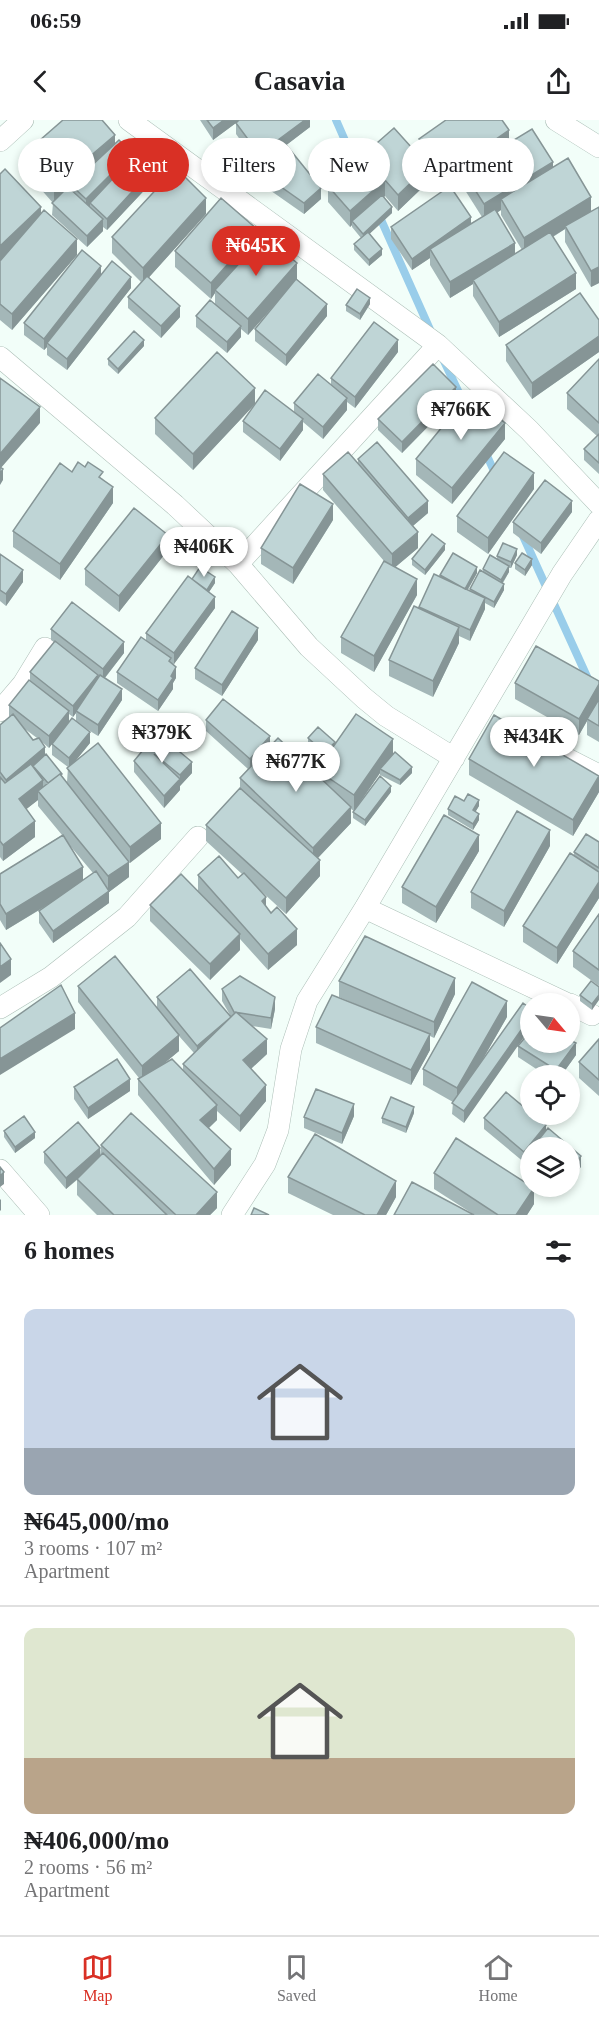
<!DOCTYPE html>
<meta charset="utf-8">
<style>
body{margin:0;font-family:Georgia,serif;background:#f2f2f2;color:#202124;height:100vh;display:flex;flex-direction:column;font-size:22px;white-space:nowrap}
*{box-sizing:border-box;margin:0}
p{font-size:20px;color:#757577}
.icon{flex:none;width:33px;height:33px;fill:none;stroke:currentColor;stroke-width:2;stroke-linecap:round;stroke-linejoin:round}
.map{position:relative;height:1095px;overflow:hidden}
.sheet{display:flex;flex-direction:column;background:#fff;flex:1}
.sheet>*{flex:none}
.guide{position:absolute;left:18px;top:18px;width:564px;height:54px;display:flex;gap:12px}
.needle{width:39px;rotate:119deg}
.buttons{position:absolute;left:520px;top:873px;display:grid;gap:12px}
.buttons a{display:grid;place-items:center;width:60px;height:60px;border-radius:50%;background:#fff;box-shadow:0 3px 9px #0003;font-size:30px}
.price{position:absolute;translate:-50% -51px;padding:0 14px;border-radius:21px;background:#fff;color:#222;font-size:20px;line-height:39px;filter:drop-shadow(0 2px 3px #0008)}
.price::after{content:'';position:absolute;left:50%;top:36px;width:18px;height:14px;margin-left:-9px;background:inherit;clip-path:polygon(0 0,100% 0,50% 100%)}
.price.active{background:#d93025;color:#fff}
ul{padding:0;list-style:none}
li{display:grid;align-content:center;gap:12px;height:318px;padding:0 24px}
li+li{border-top:2px solid #e0e0e0}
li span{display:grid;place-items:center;height:186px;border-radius:12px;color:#555}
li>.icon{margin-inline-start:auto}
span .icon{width:108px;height:108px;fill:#fffc;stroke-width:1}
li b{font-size:26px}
h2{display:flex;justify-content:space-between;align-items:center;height:72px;padding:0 24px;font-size:26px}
.pill{padding:0 21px;border-radius:27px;background:#fff;box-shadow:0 3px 9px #0003;font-size:21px;line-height:54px}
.pill.active{background:#d93025;color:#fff}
.status{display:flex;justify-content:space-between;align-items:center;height:42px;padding:0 30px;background:#fff;direction:ltr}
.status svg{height:16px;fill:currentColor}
header{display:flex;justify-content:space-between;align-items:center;height:78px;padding:0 24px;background:#fff;font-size:27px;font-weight:800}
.tab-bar{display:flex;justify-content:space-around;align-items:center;height:84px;border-top:2px solid #e0e0e0;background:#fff;font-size:16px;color:#757577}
.tab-bar a{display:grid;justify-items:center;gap:3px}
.tab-bar .active{color:#d93025}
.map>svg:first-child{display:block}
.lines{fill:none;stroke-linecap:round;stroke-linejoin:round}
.stream{stroke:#99cdea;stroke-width:8}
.minor-casing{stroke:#abbeb6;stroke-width:22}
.minor{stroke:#fff;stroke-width:21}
.wall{fill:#a4b7b8;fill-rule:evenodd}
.shaded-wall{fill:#869596}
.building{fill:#bfd5d6;stroke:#869596;stroke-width:1.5}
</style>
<div class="status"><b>06:59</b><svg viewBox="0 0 49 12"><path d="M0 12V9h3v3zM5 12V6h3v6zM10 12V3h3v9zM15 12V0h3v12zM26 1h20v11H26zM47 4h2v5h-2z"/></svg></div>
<header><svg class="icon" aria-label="back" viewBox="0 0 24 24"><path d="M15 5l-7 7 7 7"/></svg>Casavia<svg class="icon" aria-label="share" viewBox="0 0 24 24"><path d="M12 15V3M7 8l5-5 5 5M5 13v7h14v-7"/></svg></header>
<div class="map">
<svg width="599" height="1095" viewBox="0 0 599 1095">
<rect width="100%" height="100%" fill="#f2fef9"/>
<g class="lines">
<path class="stream" d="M336,0L358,50
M378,93L432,214
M444,241L467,290
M485,331L496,356
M523,416L589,561"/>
<defs>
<path id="minor" d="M129,0L438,225L529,310L599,384
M556,0L599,27
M0,21L23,0
M0,237L175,385L238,444L309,527L364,578L386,596L454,638
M238,444L438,225
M0,591L23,564L45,528
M552,631L599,655
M365,788L568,884
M570,884L592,895
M0,888L51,857L127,797L198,717
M0,1050L39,1095
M232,1095L265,1044L278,1010L291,929L307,881L365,788L562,454L599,400"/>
</defs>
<use href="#minor" class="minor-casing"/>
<use href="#minor" class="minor"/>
</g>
<path class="wall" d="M200,0H310V7L286,25L321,79L304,94L247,54V43L254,39L236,14V3L213,20Z
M419,19L509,23L553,48L591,91L599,87V163L591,167L565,122V109L553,117L576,169L499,217L473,176V164L450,178L430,145V138L412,150L391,119V107L443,71L419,35ZM463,57V67L482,97L471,103L450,67ZM501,90V95L522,130L515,134L497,93Z
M115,25L132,38L153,61L107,110L103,107V111L87,127L52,95L53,83L24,50V34Z
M421,50L422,68L398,91L385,76L384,77L392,93L369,114L382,135L369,146L354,130V124L361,118L352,107V105L350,107L328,82V66Z
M0,54L41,93L77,135L12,210L0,200Z
M206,94L149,157L180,197L161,218L128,188V177L141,162L112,133V117Z
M258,123L297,159L327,196L286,246L255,221V209L284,174L248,215L241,209V217L227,233L196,207V196L215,184V173L211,179L175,147V131Z
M101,155L131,168L67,250L47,235V227L44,230L24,215V203Z
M370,184L360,200L346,191V185Z
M599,200V232L532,279L506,241V225Z
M144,226L118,254L108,245V239Z
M398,232L355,288L347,282V290L323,319L303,302V310L280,341L243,312V301L294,292V283L331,265V258Z
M599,239V354L584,340V329L597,316L567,289V273Z
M456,278L402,333L378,310V299Z
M255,284L193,350L155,314V298Z
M505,319L452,384L416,355V339Z
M358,339L428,393L413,406L418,428L395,447L417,475L374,552L341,533V517L384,441L323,370V354L358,343Z
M85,347L103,359L113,383L60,460L13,427V411L72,352Z
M534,369L488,434L457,412V396Z
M572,392L541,434L513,413V402Z
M333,400L293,464L261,444V428Z
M168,430L119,492L85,465V449Z
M445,430L425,455L412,445V439Z
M0,434L23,462L6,486L0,481Z
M517,435L511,448H509V452L503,463L504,470L494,488L485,483V489L470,521L459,516V523L433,577L389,556V540L419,488V487L440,457V455L477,453L468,470L470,471V469L483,452V449L497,439V436Z
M515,443L532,445L525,456L515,449Z
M192,459L215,463L209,472L215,488L174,544L176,558L173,563V569L158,591L117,563V552L146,521V513Z
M51,509L124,533L105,558L122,580L98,616L82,606L90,623L76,640L161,719L129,742V757L109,772V783L53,823L39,803V791L56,780L6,810L0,800V754L62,715L38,686V680L26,689L35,717L3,741L0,737V605L9,597V585L30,561V552L54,522L51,520ZM76,593V601L69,602V594L73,597ZM25,609L37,618L33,620ZM41,621L49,628L52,624V635L68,647L67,662L45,635ZM66,721L93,753L83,761Z
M258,520L222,576L195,559V548Z
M599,561V622L587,615V601L579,615L515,579V563Z
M206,600L270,626L317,655V650L325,638L308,624V618L335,624L393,635L412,653L400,665L380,655V653L354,691L351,689V703L318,738L320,756L286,794L259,769L266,787L297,825L268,850L240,819V830L210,860L150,801V785L204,778L198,771V755L238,758L242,754L206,721V705L240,668V658L248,649L206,611Z
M157,613L192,653L180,666V665V670L164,688L134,652V641Z
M469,639L599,672L573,716L469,655Z
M391,672L365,706L353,698V692Z
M464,681L479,686L475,692L479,700L473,710L448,695V689Z
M599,722V778L557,844L523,822V806L574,735V732Z
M550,726L504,807L471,788V772Z
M479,731L436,803L402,783V767Z
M599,794V866L573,847V831Z
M339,861L455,874L434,918L430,916V930L411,965L316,923V907L381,895L339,877Z
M78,866L157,888V877L230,895L222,881V869L275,889L271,909L252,906L267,934L251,949L266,981L240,1012L217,991V1000L209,1008L231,1045L214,1065L138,975V959L139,958L78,882ZM179,916L194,933L183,944V951L163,944L179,931Z
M599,867L592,890L580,881V875Z
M507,897L480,944L464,1003L452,994L453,982L423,965V949Z
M599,919V976L579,958V942Z
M518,926L576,935L561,956H547L518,937Z
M74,967L130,971L88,999L74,979Z
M414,993L406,1013L382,1003V998Z
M354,996L342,1024L304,1008V997Z
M484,998L546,1010L581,1047L531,1028V1053L525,1047V1043L484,1009Z
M4,1011L35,1018L15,1033L4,1017Z
M101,1025L217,1088L210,1095H97L77,1075V1060L66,1069L44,1043V1032L100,1035Z
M434,1053L534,1084L527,1095H394L473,1094L434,1069Z
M288,1057L396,1077L386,1095H333L288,1073Z
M547,1066H565L558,1075Z"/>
<path class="shaded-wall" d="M224,0H240L213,20V8Z
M305,0H310V7L259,46V34Z
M509,10V26L463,51V57L444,71V55Z
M115,15V30L71,65V69L54,83V67Z
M132,33V44L90,83V87L86,91V79Z
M421,38V54L422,52V68L398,91V75L415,44Z
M553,42V58L501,79V90L484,100V84Z
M153,49V61L107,110V99Z
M385,60V76L354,104L352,101V105L350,107V91Z
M321,68V79L304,94V83Z
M591,77V93L565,106V109L524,134V118Z
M206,78V94L143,164V148Z
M41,87V103L0,142V126Z
M392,87V93L363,120V114Z
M471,97V109L430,129V138L412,150V139Z
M103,99V111L87,127V116Z
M258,110V126L215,170V173L211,179V163Z
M77,119V135L12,210V194Z
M515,123V138L473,160V164L450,178V162Z
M382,129V135L369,146V140Z
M297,143V159L248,215V199Z
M101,146V157L47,223V227L44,230V219Z
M599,147V163L591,167V151Z
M576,153V169L499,217V202Z
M131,157V168L67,250V239Z
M370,178V184L360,200V194Z
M327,184V196L286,246V235Z
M180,186V197L161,218V206Z
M241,206V217L227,233V222Z
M599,216V232L532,279V263Z
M144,220V226L118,254V249Z
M398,220V232L355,288V277Z
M456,267V278L402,333V322Z
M255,268V284L193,350V334Z
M347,278V290L323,319V307Z
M40,287V303L0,349V334Z
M303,299V310L280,341V329Z
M505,303V319L452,384V368Z
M3,349V360L0,365V354Z
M534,353V369L488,434V418Z
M113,367V383L60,460V444Z
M428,381V393L408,410V398Z
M572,381V392L541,434V423Z
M333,384V400L293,464V448Z
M418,412V428L392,450V434Z
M168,415V430L119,492V476Z
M445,424V430L425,455V450Z
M517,429V435L511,448V442Z
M532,439V445L525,456V450Z
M509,446V452L501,465V460Z
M477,447V453L465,474V469Z
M23,450V462L6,486V474Z
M215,457V463L205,478V472Z
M417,459V475L374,552V536Z
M504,464V470L494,488V482Z
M215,477V488L174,544V533Z
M485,478V489L470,521V510Z
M459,507V523L433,577V561Z
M258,508V520L222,576V565Z
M124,522V533L103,560V549Z
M176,547V558L173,563V569L158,591V580L171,556Z
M98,555V566L76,591V593L73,597V586Z
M599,564V580L587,599V601L579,615V599Z
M122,569V580L98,616V605Z
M69,591V602L49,628V616Z
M90,612V623L69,649V638Z
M270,616V628L250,651V639Z
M393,619V635L380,649V653L354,691V675Z
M335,622V628L325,638V633Z
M45,627V638L6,671V660Z
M192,642V653L180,666V655Z
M412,647V653L400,665V660Z
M599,656V672L573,716V700Z
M180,659V670L164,688V676Z
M43,660V676L38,671V680L19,695V679Z
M391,666V672L365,706V700Z
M479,680V686L473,696V690Z
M351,687V703L313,743V728Z
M479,694V700L473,710V704Z
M35,701V717L3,741V725Z
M161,703V719L130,743V727Z
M550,710V726L504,807V791Z
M479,715V731L436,803V787Z
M320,740V756L286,794V778Z
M129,742V757L109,772V783L53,823V811L108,772V756Z
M83,747V763L6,810V794Z
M599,762V778L557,844V828Z
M266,777V793L262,781Z
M297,809V825L268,850V834Z
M240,814V830L210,860V844Z
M11,839V855L0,863V847Z
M455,858V874L434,918V902Z
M599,875V880L592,890V884Z
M275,877V889L271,909V898Z
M507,881V897L457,984V968Z
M75,893V909L0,955V939Z
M531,896V907L464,1003V991Z
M231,897L197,938V926Z
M430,914V930L411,965V950Z
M179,915V931L142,962V946Z
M267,919V934L243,956V940Z
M576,923V935L561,956H556V950Z
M130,959V971L88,999V988Z
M266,965V981L240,1012V996Z
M354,984V996L342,1024V1013Z
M217,985V1000L200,1016V1000Z
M414,987V993L406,1013V1007Z
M546,1005V1017L537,1028H531V1035L525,1036L524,1043V1032Z
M35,1012V1018L15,1033V1027Z
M100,1028V1039L66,1069V1058Z
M231,1029V1045L214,1065V1049Z
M581,1036V1047L570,1061V1049Z
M4,1052V1064L0,1067V1056Z
M396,1061V1077L386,1095H377Z
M558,1066H565L558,1075Z
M534,1068V1084L527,1095H516Z
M217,1072V1088L210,1095H196Z
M1,1079V1090L0,1091V1080Z"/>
<path class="building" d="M63,0H102L115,15L54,67L24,34Z
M207,0H224L213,8Z
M239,0H305L259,34L236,3Z
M446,0H502L509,10L444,55L419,19Z
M394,8L421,38L415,44L422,52L398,75L385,60L350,91L328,66Z
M532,9L553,42L484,84L463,51Z
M119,20L132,33L86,79L71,65Z
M283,21L321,68L304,83L247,43Z
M136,34L153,49L107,99L90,83Z
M568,38L591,77L524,118L501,79Z
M176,48L206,78L143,148L112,117Z
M5,49L41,87L0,126V54Z
M450,66L471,97L412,139L391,107Z
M68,67L103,99L87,116L52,83Z
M382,75L392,87L363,114L352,101Z
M221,78L258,110L211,163L175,131Z
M599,87V147L591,151L565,106Z
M495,89L515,123L450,162L430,129Z
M44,90L77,119L12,194L0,184V141Z
M368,112L382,129L369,140L354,124Z
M550,112L576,153L499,202L473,160Z
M265,115L297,143L248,199L215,170Z
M82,130L101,146L44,219L24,203Z
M112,141L131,157L67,239L47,223Z
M147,156L180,186L161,206L128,177Z
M296,159L327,184L286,235L255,209Z
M357,169L370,178L360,194L346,185Z
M580,173L599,200V216L532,263L506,225Z
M210,180L241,206L227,222L196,196Z
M374,202L398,220L355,277L331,258Z
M134,211L144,220L118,249L108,239Z
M217,232L255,268L193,334L155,298Z
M599,239V303L567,273Z
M433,244L456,267L402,322L378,299Z
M318,254L347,278L323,307L294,283Z
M0,258L40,287L0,334Z
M265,270L303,299L280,329L243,301Z
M469,274L505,303L452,368L416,339Z
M599,314V343L584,329Z
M377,322L428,381L408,398L358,339Z
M348,332L418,412L392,434L323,354Z
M504,332L534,353L488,418L457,396Z
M78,342L85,347L88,342L103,352L99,357L113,367L60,444L13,411L60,343L72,352Z
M0,347L3,349L0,354Z
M545,360L572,381L541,423L513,402Z
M300,364L333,384L293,448L261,428Z
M134,388L168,415L119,476L85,449Z
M432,414L445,424L425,450L412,439Z
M503,423L517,429L511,442L497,436Z
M453,433L477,447L465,469L440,455Z
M522,433L532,439L525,450L515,443Z
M0,434L23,450L6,474L0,470Z
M490,435L509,446L501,460L483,449Z
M384,441L417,459L374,536L341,517Z
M200,447L215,457L207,470L192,459Z
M480,450L504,464L494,482L470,469Z
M434,454L485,478L470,510L419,487Z
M188,456L215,477L174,533L146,513Z
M72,482L124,522L103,549L51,509Z
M414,486L459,507L433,561L389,540Z
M232,491L258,508L222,565L195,548Z
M141,517L171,538L169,541L176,547L171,556L173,558L158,580L117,552Z
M55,521L98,555L73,586L30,552Z
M536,526L599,561V564L579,599L515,563Z
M100,555L122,569L98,605L76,591Z
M29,560L69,591L49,616L9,585Z
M223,579L270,616L250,639L206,600Z
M599,579V606L587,599Z
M13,594L33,620L39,618L45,627L6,660L0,652V605Z
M356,594L393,619L354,675L317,650Z
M494,595L599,656L573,700L469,639Z
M72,598L90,612L69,638L52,624Z
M318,607L335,622L325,633L308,618Z
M157,613L192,642L180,655L154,634L180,659L164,676L134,641Z
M278,618L351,687L313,728L240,658Z
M98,623L161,703L130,727L67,648Z
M395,632L412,647L400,660L380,649Z
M46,634L62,654L61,655L60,654L48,663L33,646Z
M31,644L43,660L19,679L35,701L3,725L0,721V657L5,663Z
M60,654L129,742L108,756L38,671Z
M380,656L391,666L365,700L353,692Z
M240,668L320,740L286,778L206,705Z
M468,674L479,680L473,690L479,694L473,704L448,689L455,676L464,681Z
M517,691L550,710L504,791L471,772Z
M444,695L479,715L436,787L402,767Z
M586,714L599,722V748L574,732Z
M63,715L83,747L6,794L0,784V754Z
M570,733L599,752V762L557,828L523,806Z
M219,736L238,758L244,753L266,777L262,781L271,793L277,787L297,809L268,834L198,755Z
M96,751L109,771L53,811L39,791Z
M181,754L240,814L210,844L150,785Z
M599,794V850L573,831Z
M365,816L455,858L434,902L339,861Z
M0,823L11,839L0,847Z
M115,836L179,915L142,946L78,866Z
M190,849L231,897L197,926L157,877Z
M240,856L275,877L271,898L234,892L222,869Z
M591,861L599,867V875L592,884L580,875Z
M472,862L507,881L457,968L423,949Z
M61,865L75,893L0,939V908Z
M332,875L430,914L411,950L316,907Z
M523,883L531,889V896L464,991L452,983Z
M236,892L267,919L243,940L266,965L240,996L183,944Z
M531,910V922H570V920L576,923L556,950L518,926Z
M599,919V960L579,942Z
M117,939L130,959L88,988L74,967Z
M172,939L217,985L200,1000L231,1029L214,1049L138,959Z
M316,969L354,984L342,1013L304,997Z
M506,972L531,993V994H533L546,1005L524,1032L484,998Z
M391,977L414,987L406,1007L382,998Z
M131,993L217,1072L196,1095H176L101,1025Z
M24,996L35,1012L15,1027L4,1011Z
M78,1002L100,1028L66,1058L44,1032Z
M548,1008L581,1036L570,1049V1028H532Z
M315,1014L396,1061L377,1095H365L288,1057Z
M456,1018L534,1068L516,1095H498L434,1053Z
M531,1028V1042L525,1036Z
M103,1033L167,1095H114L77,1059Z
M0,1047L4,1052L0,1056Z
M412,1062L474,1095H394Z
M254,1088L269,1095H251Z"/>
</svg>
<div class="buttons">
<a><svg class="needle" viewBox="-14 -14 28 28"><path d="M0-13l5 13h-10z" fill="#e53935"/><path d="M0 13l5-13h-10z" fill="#757577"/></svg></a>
<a><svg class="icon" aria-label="locate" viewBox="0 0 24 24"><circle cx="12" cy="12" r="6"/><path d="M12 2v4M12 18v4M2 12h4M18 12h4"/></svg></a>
<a><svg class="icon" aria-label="layers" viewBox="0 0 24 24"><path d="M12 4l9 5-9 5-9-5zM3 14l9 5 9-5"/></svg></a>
</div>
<b class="price active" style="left:256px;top:157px">₦645K</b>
<b class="price" style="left:461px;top:321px">₦766K</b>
<b class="price" style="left:204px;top:458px">₦406K</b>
<b class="price" style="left:162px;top:644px">₦379K</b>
<b class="price" style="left:534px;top:648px">₦434K</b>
<b class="price" style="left:296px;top:673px">₦677K</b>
<div class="guide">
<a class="pill">Buy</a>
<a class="pill active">Rent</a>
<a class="pill">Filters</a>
<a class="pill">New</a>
<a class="pill">Apartment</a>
</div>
</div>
<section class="sheet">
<h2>6 homes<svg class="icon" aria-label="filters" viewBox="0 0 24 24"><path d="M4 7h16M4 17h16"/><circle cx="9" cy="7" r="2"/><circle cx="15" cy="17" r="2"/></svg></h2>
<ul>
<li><span style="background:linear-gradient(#c9d6e8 75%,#9aa5b1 0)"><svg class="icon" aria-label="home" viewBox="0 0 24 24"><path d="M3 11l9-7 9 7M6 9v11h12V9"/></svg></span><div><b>₦645,000/mo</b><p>3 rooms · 107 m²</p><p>Apartment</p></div></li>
<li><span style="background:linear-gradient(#dfe7d0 70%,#b9a48a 0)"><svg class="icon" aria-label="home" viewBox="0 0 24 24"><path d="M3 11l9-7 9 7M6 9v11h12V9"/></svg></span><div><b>₦406,000/mo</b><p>2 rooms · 56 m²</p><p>Apartment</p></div></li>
</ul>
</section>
<nav class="tab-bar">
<a class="active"><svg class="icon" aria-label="map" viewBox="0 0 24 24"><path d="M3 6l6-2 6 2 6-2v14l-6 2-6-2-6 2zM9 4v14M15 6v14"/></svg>Map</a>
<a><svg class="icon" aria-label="saved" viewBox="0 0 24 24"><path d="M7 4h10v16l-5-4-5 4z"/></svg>Saved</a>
<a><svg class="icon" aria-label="home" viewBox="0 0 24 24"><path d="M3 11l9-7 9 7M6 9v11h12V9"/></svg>Home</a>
</nav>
